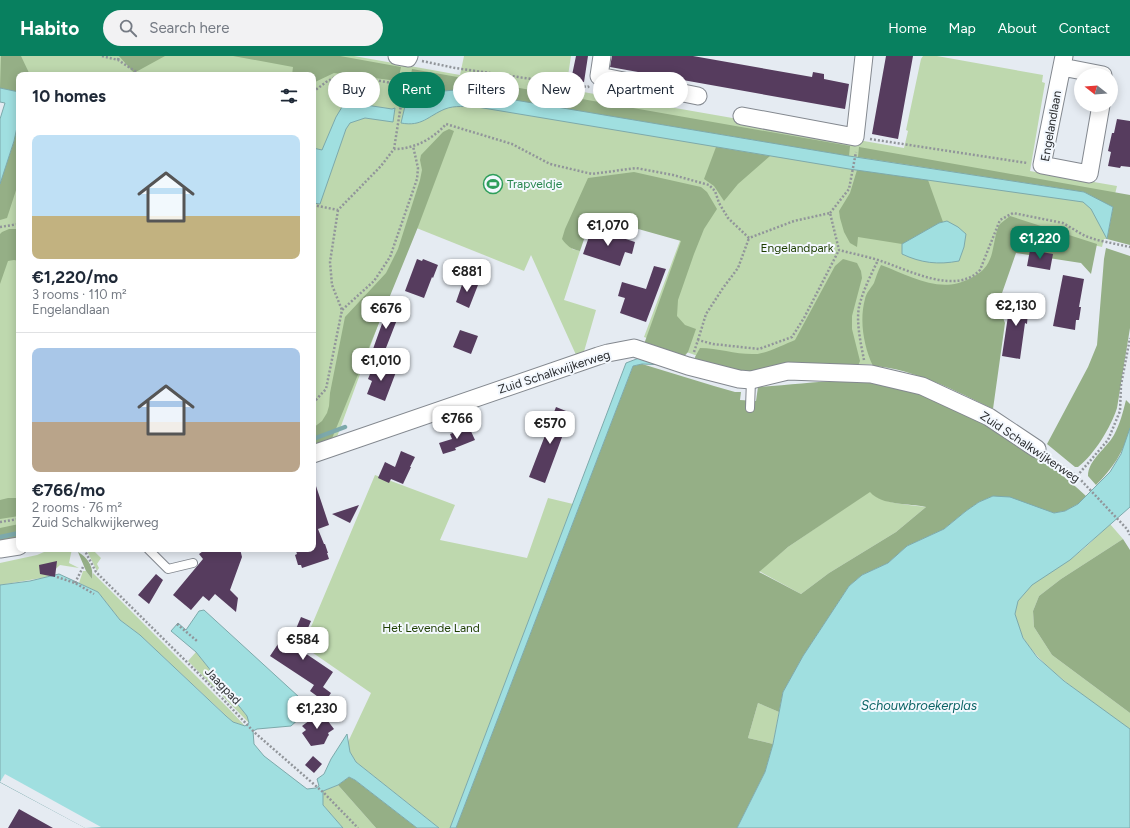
<!DOCTYPE html>
<meta charset="utf-8">
<style>
body{margin:0;font-family:Figtree,sans-serif;background:#f2f2f3;color:#1f2937;height:100vh;display:flex;flex-direction:column;font-size:15px;white-space:nowrap}
*{box-sizing:border-box;margin:0}
p{font-size:13px;color:#747a83}
.icon{flex:none;width:22px;height:22px;fill:none;stroke:currentColor;stroke-width:2;stroke-linecap:round;stroke-linejoin:round}
.map{position:relative;flex:1;overflow:hidden}
.side{position:absolute;left:16px;top:16px;width:300px;height:480px;display:flex;flex-direction:column;background:#fff;border-radius:8px;box-shadow:0 2px 10px #0003}
.side>*{flex:none}
.hud{position:absolute;left:328px;top:16px;width:380px;height:36px;display:flex;gap:8px}
.needle{width:26px;rotate:287deg}
.fabs{position:absolute;left:1074px;top:12px;display:grid;gap:8px}
.fabs a{display:grid;place-items:center;width:44px;height:44px;border-radius:50%;background:#fff;box-shadow:0 2px 10px #0003;font-size:20px}
.price{position:absolute;translate:-50% -34px;padding:0 9px;border-radius:8px;background:#fff;color:#222;font-size:13px;line-height:26px;filter:drop-shadow(0 1px 2px #0008)}
.price::after{content:'';position:absolute;left:50%;top:24px;width:12px;height:9px;margin-left:-6px;background:inherit;clip-path:polygon(0 0,100% 0,50% 100%)}
.price.on{background:#08805f;color:#fff}
ul{padding:0;list-style:none}
li{display:grid;align-content:center;gap:8px;height:212px;padding:0 16px}
li+li{border-top:1px solid #e0e1e3}
li span{display:grid;place-items:center;height:124px;border-radius:8px;color:#555}
li>.icon{margin-inline-start:auto}
span .icon{width:72px;height:72px;fill:#fffc;stroke-width:1}
li b{font-size:17px}
h2{display:flex;justify-content:space-between;align-items:center;height:48px;padding:0 16px;font-size:17px}
.tag{padding:0 14px;border-radius:18px;background:#fff;box-shadow:0 2px 10px #0003;font-size:14px;line-height:36px}
.tag.on{background:#08805f;color:#fff}
header{display:flex;align-items:center;gap:24px;box-sizing:border-box;height:56px;padding:0 20px;background:#08805f;color:#fff}
header strong{font-size:19px}
nav{display:flex;gap:22px;margin-inline-start:auto;font-size:14px}
.search{width:280px;height:36px;background:#f2f2f3;display:flex;align-items:center;gap:10px;box-sizing:border-box;padding:0 14px;border-radius:22px;color:#747a83;font-size:15px}
.map>svg:first-child{display:block}
.green{fill:#bed8ae}
.forest{fill:#95af86;fill-rule:evenodd}
.water{fill:#a0dfe0;stroke:#7da9ab}
.pier{fill:#e5ebf2}
.lines{fill:none;stroke-linecap:round;stroke-linejoin:round}
.stream{stroke:#7da9ab;stroke-width:4.5}
.building{fill:#563c5e}
.lane-casing{stroke:#83888f;stroke-width:10}
.street-casing{stroke:#83888f;stroke-width:19}
.path{stroke:#91959a;stroke-width:2.5;stroke-dasharray:2 2;stroke-linecap:butt}
.lane{stroke:#fff;stroke-width:8}
.street{stroke:#fff;stroke-width:17}
.labels{text-anchor:middle;dominant-baseline:central;stroke-width:4;stroke-linejoin:round;paint-order:stroke}
.street-label{font-size:12px;fill:#2a2c2f;stroke:#f3f8fe}
.leisure-label{font-size:12px;fill:#27864d;stroke:#f3f8fe;text-anchor:start}
.park-label{font-size:12px;fill:#1e3e00;stroke:#f3f8fe}
.water-label{font-size:13px;font-style:italic;fill:#0b6465;stroke:#f3f8fe}
</style>
<header>
<strong>Habito</strong>
<div class="search"><svg class="icon" aria-label="search" viewBox="0 0 24 24"><circle cx="10" cy="10" r="6"/><path d="M15 15l6 6"/></svg>Search here</div>
<nav><a>Home</a><a>Map</a><a>About</a><a>Contact</a></nav>
</header>
<div class="map">
<svg width="1130" height="772" viewBox="0 0 1130 772">
<rect width="100%" height="100%" fill="#e5ebf2"/>
<path class="green" d="M0,0H354L460,19L464,0H571L566,33L904,92L908,75L906,74L921,3L923,0H937L1043,19L1042,26L1045,27L1030,115L1117,130L1105,179L1107,183H1104L1102,191L1007,169L986,344L887,309L820,307L743,316L644,281L681,182L591,158L572,193L580,195L564,244L596,254L583,299L577,301L531,199L524,215L414,171L337,381L313,389V19H19V50L0,45Z
M19,58V481L0,483V120Z
M375,419L455,449L440,484L527,502L548,442L573,448L450,772H439L356,706L350,696L348,686L371,637L303,590Z
M870,435C879,448 912,449 926,451L896,476L829,517L801,538L759,515L788,491Z
M1110,468L1123,483L1061,523L1039,540L1033,555L1034,571L1052,599L1130,657V673C1116,665 1104,655 1091,645C1067,627 998,579 1019,543C1030,525 1053,516 1069,504C1084,494 1097,480 1110,468Z
M51,493H72L69,507L79,512L60,509L47,521L0,529V507L37,499Z
M86,493H92L101,502L97,508L99,512L97,515Z
M83,515H86L92,523L93,517L229,653L245,670L233,666L140,579L120,564L98,536L79,527Z
M196,596L247,660L249,667L188,605Z
M758,647L779,656L773,688L748,682Z
M338,729L376,772H343L323,749V735Z"/>
<path class="forest" d="M1,0H21L30,19H19V36L0,32Z
M119,0H165L134,17Z
M233,0H340L401,11L398,25L334,17L313,27V19H292L293,11Z
M412,13L850,90L849,100L455,34L444,35L405,50Z
M19,62V125L7,162L0,164V128L14,85Z
M449,73L454,75L418,171L331,385L313,391V372L322,365L327,357L329,350L330,337L345,261L386,217L398,193L420,124L422,114L420,104L421,99L443,76Z
M716,91L770,100L738,128L724,145L714,130L704,123Z
M859,91L1130,139V189L1107,183L1113,151L1084,136L858,101Z
M857,114L928,124L943,166L939,167L902,188L858,181L857,191L850,187L844,176L840,162L839,155L850,137Z
M634,116L701,131L707,136L717,153L704,173L694,198L678,244L677,260L685,269L696,273L688,296L681,304L643,291L681,185L592,160L580,195C571,193 567,190 562,183L565,173L588,122Z
M1010,160L1097,188L1091,218L1081,207L1016,197L1001,240L999,251L1005,267L993,353C955,335 916,313 873,310C864,291 859,265 865,243C866,237 871,232 874,227C876,221 878,215 881,209C911,220 940,239 971,222C980,217 986,213 990,203C994,195 995,174 1000,168C1003,165 1007,163 1010,160Z
M9,173H19V205L14,204L8,205L0,228V178L2,176Z
M1106,192L1130,200V272L1117,352C1111,371 1094,399 1078,411H1075L1047,388L1088,311L1097,289L1104,203Z
M843,203L857,207L861,215L862,222L852,260V273L860,305L858,310L741,320L696,309L695,301L700,292C719,292 737,299 756,298C765,298 785,288 795,284L835,210Z
M642,308L714,330L735,336H741L740,344L756,345L758,331C792,329 828,323 862,326C883,328 906,334 927,340C945,346 963,356 979,365C1018,386 1054,410 1086,440L1078,448L1065,455L1054,457L993,440L979,446L966,455L944,473L907,490L888,507L862,519L849,530L803,600L783,636L779,656L758,647L748,682L773,688L765,716L737,772H456L633,310ZM870,436C882,450 909,447 926,451L896,476L829,517L801,538L759,516L788,491Z
M1126,344L1130,348C1130,356 1130,365 1130,373C1124,396 1112,413 1096,429L1088,420C1088,404 1106,393 1114,379C1120,368 1123,356 1126,344Z
M8,442H19V460L0,463V444Z
M19,468V483L0,486V472Z
M1123,483L1130,494V657L1052,599L1034,571L1033,555L1039,540L1061,523Z
M78,496C88,502 94,511 92,523L86,515Z
M349,721L355,724L417,772H376L338,729Z"/>
<path class="water" d="M0,32L19,36V62L14,85L0,128V63L5,47L0,46Z
M455,34L849,100L1084,136L1113,151L1107,183L1091,153L1083,146L849,113L477,51C466,51 455,49 445,53C428,60 422,71 401,67L405,50L444,35Z
M353,47L392,53L395,52L393,66L365,62L350,67L346,73L320,148L313,147V124L315,118L313,114V92L322,94L336,61L342,51Z
M947,165L958,171L966,178L964,191L959,205C938,209 921,207 902,198V188L939,167Z
M639,302L668,309L642,308L633,310L456,772H450L626,307Z
M1130,372V451L1070,504L1032,529L1018,545L1015,558L1023,582L1037,601L1064,625L1130,673V772H737L765,716L773,688L783,636L803,600L849,530L862,519L888,507L907,490L944,473L966,455L979,446L993,440L1010,441L1054,457L1065,455L1078,448L1110,416L1121,398Z
M59,518L98,536L120,564L140,579L226,660L233,666L245,670L249,667L247,660L196,596L171,575L178,567L186,574L199,555L204,554L311,652L291,670L257,673L253,675L254,688L264,700L307,733L316,732L319,730L317,723L324,718L331,703L347,678L350,696L356,706L439,772H417L355,724L349,721L338,729L323,735V749L343,772H86L0,726V529L30,525Z"/>
<path class="pier" d="M5,718L101,771L85,772L0,726Z"/>
<g class="lines">
<path class="stream" d="M313,383L345,371
M0,481L19,477"/>
</g>
<path class="building" d="M576,0H588L584,26L571,24Z
M612,0H693L812,21L813,16L824,18V23L849,28L845,53L610,11Z
M886,0H913L898,83L872,78Z
M1117,63L1130,65V111L1121,110L1120,112L1108,110L1111,96L1108,95L1112,77H1114Z
M592,172L635,186L632,198L625,196L620,210L583,198Z
M1030,194L1053,198L1050,214L1027,210Z
M417,203L422,205L423,203L438,209L433,222L432,221L424,242L405,235Z
M654,210L666,213L646,266L620,257L625,242L618,240L622,226L646,233Z
M1063,219L1084,223L1079,251H1081L1079,264H1076L1075,274L1053,270Z
M464,223L478,229L469,252L456,246Z
M1011,240L1029,244L1027,268L1025,267L1020,303L1002,300Z
M388,251L400,256L384,297L373,293Z
M460,274L478,280L471,298L453,291Z
M374,308L396,316L385,345L367,338L372,325L368,323Z
M556,351L571,357L545,427L529,421Z
M469,371L475,384L455,392L456,394L443,398L439,387L452,383L450,378Z
M401,395L415,401L410,411H411L403,428L391,423L389,427L378,422L385,406L395,411Z
M313,427H315L329,469L318,473L324,488H325L328,497H327L329,503L302,512L301,509H298L295,499L297,498L296,495L302,493H313Z
M359,449L350,467L332,458Z
M206,493H240L242,501L230,534L238,542L236,556L215,538L209,545L203,540L191,554L173,539L203,503L199,498Z
M57,505L55,521L40,518L39,509Z
M156,518L163,524L149,548L138,539Z
M301,561L311,565L299,593L333,616L323,631L331,637L325,646L310,635L314,629L270,600L282,582L290,587Z
M321,656L334,673L328,677L329,679L328,680L324,688L311,690L302,677L306,674L302,670Z
M313,700L322,708L314,717L305,709Z
M19,753L53,772H8Z"/>
<g class="lines">
<defs>
<path id="lane" d="M750,352L751,324
M148,493L168,513L193,507"/>
<path id="street" d="M397,0L408,2L409,0
M602,0L599,20L698,40
M1064,0L1042,109L1089,118L1101,49
M1062,11L1103,19
M742,60L855,81L864,0
M313,398L598,300L608,297L634,292L688,310L739,323L751,324L788,315L871,318L922,330L989,361L1037,393
M0,493L19,490"/>
</defs>
<use href="#lane" class="lane-casing"/>
<use href="#street" class="street-casing"/>
<path class="path" d="M102,0L118,4L141,19
M118,4L119,0
M422,5L455,12L588,31L589,30
M313,36L326,26L341,18L403,29
M870,83L1027,107
M394,93L406,17
M313,149L338,154L381,110L394,93C414,93 433,83 446,68L512,88L550,108L592,118L636,112L673,119L709,129L715,135L719,147L728,162L749,182L794,165L830,157L839,194C854,198 870,201 884,206C910,215 957,239 980,214L1000,164L1013,157L1063,167L1085,180L1097,184L1130,191
M338,154L330,206L332,229L342,254
M830,157L849,133L856,96
M0,171L19,168
M698,284L706,258L723,232L738,212L749,182
M694,296L698,284L713,288L759,293L792,281L804,262L839,194
M864,304C861,288 856,267 859,251C863,234 871,219 878,204
M313,347L326,333L342,254L374,225L390,201L417,123L418,112L413,90
M1049,401L1077,420L1127,473L1130,479
M1077,420L1108,384L1120,355L1121,329L1130,282
M0,466L19,463
M84,493L96,516L205,624L254,676L324,737L358,772
M57,521L75,527L94,538
M75,527L83,511
M177,568L197,585"/>
<use href="#lane" class="lane"/>
<use href="#street" class="street"/>
</g>
<defs>
<symbol id="stadium-ring" viewBox="-11 -11 22 22"><circle r="9.5" fill="#f3f8fe" stroke="#2e9e5b" stroke-width="1.5"/><path d="M0-5a6.5 5 0 1 0 0 10a6.5 5 0 1 0 0-10ZM-3.5-1.8h7v3.6h-7Z" fill="#2e9e5b"/></symbol>
</defs>
<g fill-rule="evenodd">
<use href="#stadium-ring" x="482" y="117" width="22" height="22"/>
</g>
<g class="labels">
<g class="street-label">
<text transform="translate(1051 70) rotate(-80)">Engelandlaan</text>
<text transform="translate(554 316) rotate(-18)">Zuid Schalkwijkerweg</text>
<text transform="translate(1030 391) rotate(34)">Zuid Schalkwijkerweg</text>
<text transform="translate(223 630) rotate(46)">Jaagpad</text>
</g>
<g class="leisure-label">
<text x="507" y="128">Trapveldje</text>
</g>
<g class="park-label">
<text x="797" y="192">Engelandpark</text>
<text x="431" y="572">Het Levende Land</text>
</g>
<g class="water-label">
<text x="919" y="649">Schouwbroekerplas</text>
</g>
</g>
</svg>
<div class="fabs">
<a><svg class="needle" viewBox="-14 -14 28 28"><path d="M0-13l5 13h-10z" fill="#e53935"/><path d="M0 13l5-13h-10z" fill="#747a83"/></svg></a>
</div>
<b class="price" style="left:608px;top:191px">€1,070</b>
<b class="price on" style="left:1040px;top:204px">€1,220</b>
<b class="price" style="left:467px;top:237px">€881</b>
<b class="price" style="left:1016px;top:271px">€2,130</b>
<b class="price" style="left:386px;top:274px">€676</b>
<b class="price" style="left:381px;top:326px">€1,010</b>
<b class="price" style="left:457px;top:384px">€766</b>
<b class="price" style="left:550px;top:389px">€570</b>
<b class="price" style="left:303px;top:605px">€584</b>
<b class="price" style="left:317px;top:674px">€1,230</b>
<div class="hud">
<a class="tag">Buy</a>
<a class="tag on">Rent</a>
<a class="tag">Filters</a>
<a class="tag">New</a>
<a class="tag">Apartment</a>
</div>
<section class="side">
<h2>10 homes<svg class="icon" aria-label="filters" viewBox="0 0 24 24"><path d="M4 7h16M4 17h16"/><circle cx="9" cy="7" r="2"/><circle cx="15" cy="17" r="2"/></svg></h2>
<ul>
<li><span style="background:linear-gradient(#bfe0f5 65%,#c2b280 0)"><svg class="icon" aria-label="home" viewBox="0 0 24 24"><path d="M3 11l9-7 9 7M6 9v11h12V9"/></svg></span><div><b>€1,220/mo</b><p>3 rooms · 110 m²</p><p>Engelandlaan</p></div></li>
<li><span style="background:linear-gradient(#a9c7e8 60%,#b9a48a 0)"><svg class="icon" aria-label="home" viewBox="0 0 24 24"><path d="M3 11l9-7 9 7M6 9v11h12V9"/></svg></span><div><b>€766/mo</b><p>2 rooms · 76 m²</p><p>Zuid Schalkwijkerweg</p></div></li>
</ul>
</section>
</div>
